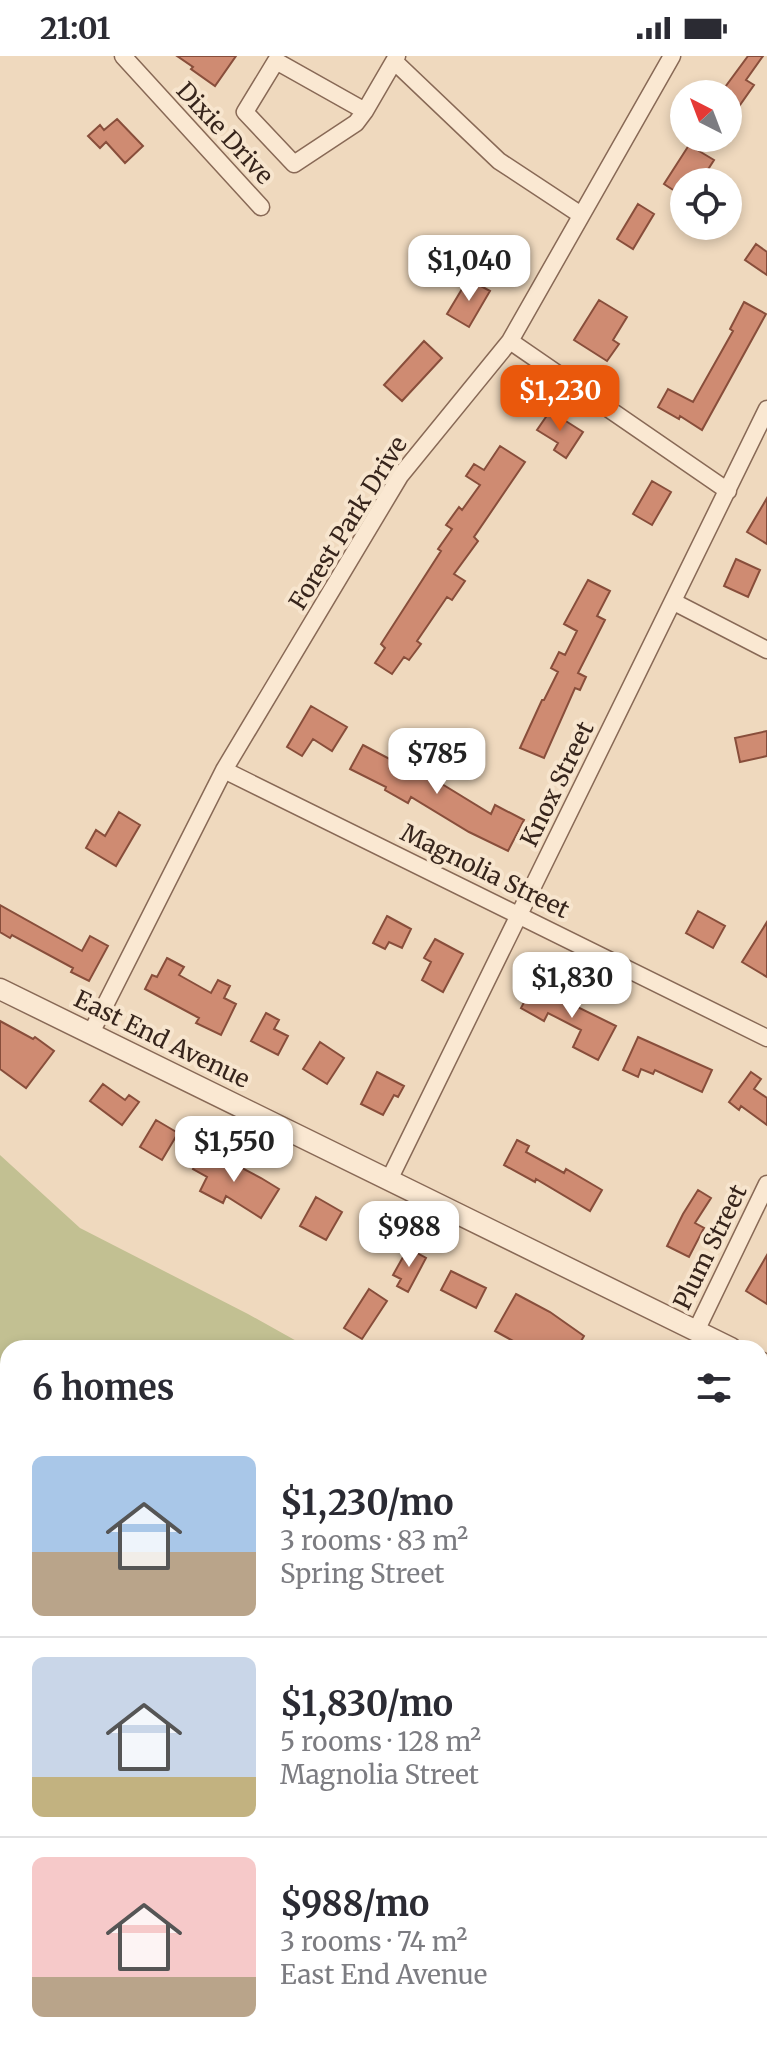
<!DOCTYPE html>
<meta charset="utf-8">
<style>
body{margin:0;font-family:Merriweather,serif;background:#f2f2f3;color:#2b2b33;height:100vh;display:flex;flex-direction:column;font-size:30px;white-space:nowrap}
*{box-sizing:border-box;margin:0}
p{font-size:26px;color:#7c7c81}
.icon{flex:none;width:44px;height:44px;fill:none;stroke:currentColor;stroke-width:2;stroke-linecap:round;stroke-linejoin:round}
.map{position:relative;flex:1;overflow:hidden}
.panel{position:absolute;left:0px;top:1284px;width:768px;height:712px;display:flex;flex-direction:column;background:#fff;border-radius:24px 24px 0 0;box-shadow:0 4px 12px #0003}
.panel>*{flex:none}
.needle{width:52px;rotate:318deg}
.buttons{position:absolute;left:670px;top:24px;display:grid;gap:16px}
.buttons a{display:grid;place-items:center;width:72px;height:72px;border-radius:50%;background:#fff;box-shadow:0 4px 12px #0003;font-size:40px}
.price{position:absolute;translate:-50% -68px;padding:0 18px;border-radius:16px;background:#fff;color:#222;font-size:26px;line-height:52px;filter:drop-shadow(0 2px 4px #0008)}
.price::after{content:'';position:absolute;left:50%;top:48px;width:24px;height:18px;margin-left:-12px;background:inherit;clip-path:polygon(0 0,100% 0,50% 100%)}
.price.active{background:#ea580c;color:#fff}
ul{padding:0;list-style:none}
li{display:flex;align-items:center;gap:24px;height:200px;padding:0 32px}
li+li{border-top:2px solid #e1e1e2}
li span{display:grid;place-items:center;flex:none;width:224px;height:160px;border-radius:12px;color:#555}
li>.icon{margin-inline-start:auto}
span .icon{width:96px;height:96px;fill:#fffc;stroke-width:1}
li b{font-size:34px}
h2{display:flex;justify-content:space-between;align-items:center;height:96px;padding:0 32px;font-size:34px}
.status{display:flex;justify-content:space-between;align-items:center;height:56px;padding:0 40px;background:#fff;direction:ltr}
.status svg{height:22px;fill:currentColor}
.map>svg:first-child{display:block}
.green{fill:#cecc92}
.cemetery{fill:#c2c092}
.building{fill:#cf8b72;stroke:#884e3b;stroke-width:2}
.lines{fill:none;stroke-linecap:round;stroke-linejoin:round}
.minor-casing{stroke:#886956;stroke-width:19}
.tertiary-casing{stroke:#886956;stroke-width:23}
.minor{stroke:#fae8d2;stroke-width:16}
.tertiary{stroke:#fae8d2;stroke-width:20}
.labels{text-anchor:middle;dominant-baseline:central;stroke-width:8;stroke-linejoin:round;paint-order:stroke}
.street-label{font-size:24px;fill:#37251c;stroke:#f7e5ce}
</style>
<div class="status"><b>21:01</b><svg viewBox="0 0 49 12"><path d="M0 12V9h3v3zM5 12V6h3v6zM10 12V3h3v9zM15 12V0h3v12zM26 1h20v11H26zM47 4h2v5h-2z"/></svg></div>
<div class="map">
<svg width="767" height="1996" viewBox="0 0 767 1996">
<rect width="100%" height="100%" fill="#efd9be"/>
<path class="green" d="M767,1871V1996H659L665,1988H760V1879Z"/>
<path class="cemetery" d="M0,1099L80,1172L248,1258L309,1292H8V1988H665L659,1996H0Z
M760,1445L767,1446V1871L760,1879Z"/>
<path class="building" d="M177,0H236L215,30L191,13L193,11Z
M748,0H763L746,24L754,29L728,66V38H720Z
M117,63L143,90L125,107L106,86L100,92L88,80L100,69L104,74Z
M689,89L714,104L700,126H684V141L664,128Z
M638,148L654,158L633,193L617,183Z
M756,188L767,196V219L745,204Z
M468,223L490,235L469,271L447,258Z
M599,244L627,261L613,284L619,288L607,305L574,284Z
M744,246L766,258L702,374L680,360L679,363L658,351L668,333L693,346L733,275L730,273Z
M424,285L442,302L402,345L384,329Z
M550,355L583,376L566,402L554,394L558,387L537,374Z
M500,390L525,406L474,481L478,485L454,518L465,525L452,544L447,541L417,585L421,588L409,604L404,601L392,618L375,607L385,592L381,588L441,495L438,493L452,473L446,469L459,451L462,454L480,429L466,420L474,408L484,414Z
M652,425L671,436L652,469L633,458Z
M767,442V488L747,476Z
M736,503L760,514L748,541L724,530Z
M588,524L610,535L597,560L605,564L578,617L586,621L580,634L575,632L544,702L520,692L542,644H544L558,616L551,612L559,596L565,599L577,575L564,568Z
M311,650L347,671L332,695L313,683L302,700L287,691Z
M767,675V700L740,706L735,682Z
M363,689L399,708L405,696L429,709L424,717L491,758L495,749L524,764L508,795L469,776L411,741L408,747L385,734L386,731L350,713Z
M119,756L140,769L116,810L86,792L96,774L105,780Z
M0,849L82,895L90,880L108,890L89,925L71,916L73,912L12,879L10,882L0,876Z
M698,855L725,870L713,892L686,877Z
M387,860L411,873L402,892L389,886L385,893L373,887Z
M767,866V921L742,906Z
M435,883L463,898L443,936L422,924L431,906L424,902Z
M167,902L184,911L179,919L211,937L218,924L230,930L224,942L236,948L221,979L196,967L199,962L145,933L152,919L157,921Z
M533,929L616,970L598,1004L573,991L581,974L548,957L544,965L521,952Z
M266,957L279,964L274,973L288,980L278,999L251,985Z
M0,965L33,983L35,981L54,995L26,1032L0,1013Z
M638,981L712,1014L702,1036L655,1014L653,1018L641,1013L638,1021L623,1014Z
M320,986L344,1002L327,1028L303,1013Z
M377,1016L404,1030L398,1041L394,1039L383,1059L361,1048Z
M751,1016L761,1023L754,1033L767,1042V1069L741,1050L739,1054L729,1046Z
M103,1028L125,1044L129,1039L139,1046L122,1069L90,1045Z
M156,1064L178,1077L162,1104L140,1091Z
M517,1084L529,1090L526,1096L564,1117L566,1113L602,1134L590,1155L536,1123L535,1126L504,1109Z
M204,1092L261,1122L279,1133L261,1162L226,1140L223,1147L200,1135L207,1121L193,1113Z
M698,1134L711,1142L695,1167L704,1172L689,1201L667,1190L683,1158Z
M316,1141L342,1156L326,1184L300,1170Z
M408,1192L426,1202L408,1236L397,1230L401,1223L393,1219Z
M767,1199V1248L746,1235Z
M451,1215L486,1232L476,1252L441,1234Z
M369,1233L387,1245L362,1283L344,1272Z
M516,1238L550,1256L584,1280L577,1292H512L515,1286L495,1275Z"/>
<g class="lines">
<defs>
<path id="minor" d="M123,0L261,151
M394,5L499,105L581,159
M365,55L276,5L245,56L294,108L356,67L365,55L397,0
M510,285L728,435
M674,546L767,594
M224,714L767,982
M91,977L224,714L400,420L510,285L672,0
M389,1124L767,353
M696,1275L767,1128"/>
<path id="tertiary" d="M0,933L731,1292
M760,1306L767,1310"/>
</defs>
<use href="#minor" class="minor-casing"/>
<use href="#tertiary" class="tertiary-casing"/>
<use href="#minor" class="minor"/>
<use href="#tertiary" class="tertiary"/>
</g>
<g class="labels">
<g class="street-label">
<text transform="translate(225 77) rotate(47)">Dixie Drive</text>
<text transform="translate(348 467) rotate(-58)">Forest Park Drive</text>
<text transform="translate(557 728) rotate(-64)">Knox Street</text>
<text transform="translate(485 815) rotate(26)">Magnolia Street</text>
<text transform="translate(162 983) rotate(26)">East End Avenue</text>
<text transform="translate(710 1191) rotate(-64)">Plum Street</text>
</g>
</g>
</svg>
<div class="buttons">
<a><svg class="needle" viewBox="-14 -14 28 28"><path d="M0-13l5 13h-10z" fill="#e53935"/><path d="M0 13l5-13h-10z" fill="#7c7c81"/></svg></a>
<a><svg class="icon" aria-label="locate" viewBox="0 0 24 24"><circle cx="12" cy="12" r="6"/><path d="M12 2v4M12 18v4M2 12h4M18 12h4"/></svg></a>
</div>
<b class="price" style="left:469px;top:247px">$1,040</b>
<b class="price active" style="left:560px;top:377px">$1,230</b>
<b class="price" style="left:437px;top:740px">$785</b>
<b class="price" style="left:572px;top:964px">$1,830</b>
<b class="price" style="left:234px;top:1128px">$1,550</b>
<b class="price" style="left:409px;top:1213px">$988</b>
<section class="panel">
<h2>6 homes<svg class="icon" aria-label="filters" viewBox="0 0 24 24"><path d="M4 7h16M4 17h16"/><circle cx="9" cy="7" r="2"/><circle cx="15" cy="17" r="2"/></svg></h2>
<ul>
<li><span style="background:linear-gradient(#a9c7e8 60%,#b9a48a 0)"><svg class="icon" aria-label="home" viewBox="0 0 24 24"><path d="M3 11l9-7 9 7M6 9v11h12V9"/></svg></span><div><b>$1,230/mo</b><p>3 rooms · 83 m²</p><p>Spring Street</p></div></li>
<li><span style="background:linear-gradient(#c9d6e8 75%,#c2b280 0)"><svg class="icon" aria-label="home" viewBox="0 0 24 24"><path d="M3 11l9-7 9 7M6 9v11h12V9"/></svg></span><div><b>$1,830/mo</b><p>5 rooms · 128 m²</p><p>Magnolia Street</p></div></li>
<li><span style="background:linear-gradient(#f6c9c9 75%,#b9a48a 0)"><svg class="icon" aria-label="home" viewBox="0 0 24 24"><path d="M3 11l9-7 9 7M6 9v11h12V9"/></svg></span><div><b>$988/mo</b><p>3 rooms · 74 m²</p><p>East End Avenue</p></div></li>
</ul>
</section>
</div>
